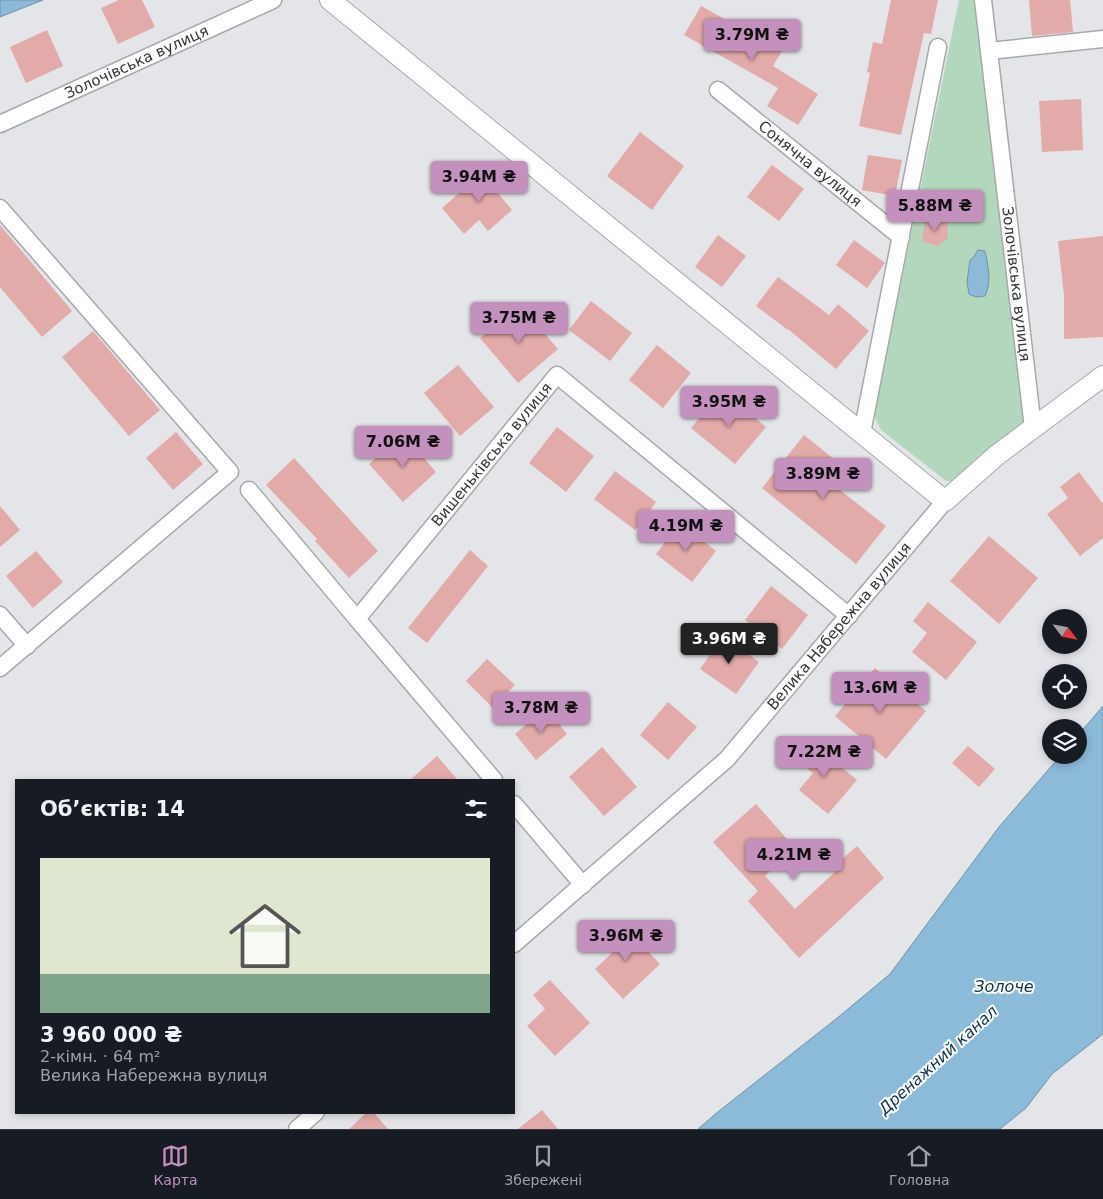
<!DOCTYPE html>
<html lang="uk">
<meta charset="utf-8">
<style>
body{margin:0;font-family:"DejaVu Sans",sans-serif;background:#20242c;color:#f1f3f6;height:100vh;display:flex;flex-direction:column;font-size:19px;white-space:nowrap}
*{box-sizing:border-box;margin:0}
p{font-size:16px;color:#9ea1a6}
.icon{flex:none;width:28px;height:28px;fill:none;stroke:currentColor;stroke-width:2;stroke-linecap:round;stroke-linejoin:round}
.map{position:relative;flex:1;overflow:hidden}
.details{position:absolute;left:15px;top:779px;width:500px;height:335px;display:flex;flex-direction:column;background:#171b24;border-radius:0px;box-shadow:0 2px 8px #0003}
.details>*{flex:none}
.needle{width:32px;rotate:122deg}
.controls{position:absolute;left:1042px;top:609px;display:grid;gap:10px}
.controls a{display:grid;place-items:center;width:45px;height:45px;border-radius:50%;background:#171b24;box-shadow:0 2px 8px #0003;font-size:25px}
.price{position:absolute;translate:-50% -42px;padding:0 11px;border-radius:5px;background:#c491bf;color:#111;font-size:16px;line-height:32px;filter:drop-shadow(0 1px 2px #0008)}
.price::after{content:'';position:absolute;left:50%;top:30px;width:15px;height:11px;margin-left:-8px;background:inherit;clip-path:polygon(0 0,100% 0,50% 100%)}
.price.on{background:#222;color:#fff}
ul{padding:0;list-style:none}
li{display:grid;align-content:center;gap:10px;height:265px;padding:0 25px}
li+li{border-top:1px solid #363941}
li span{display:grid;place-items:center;height:155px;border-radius:0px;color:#555}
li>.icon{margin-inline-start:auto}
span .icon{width:90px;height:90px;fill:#fffc;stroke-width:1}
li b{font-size:21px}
h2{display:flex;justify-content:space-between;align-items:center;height:60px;padding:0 25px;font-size:21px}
.dock{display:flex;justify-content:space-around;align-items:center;height:70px;border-top:1px solid #363941;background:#171b24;font-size:14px;color:#9ea1a6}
.dock a{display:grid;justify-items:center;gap:2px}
.dock .on{color:#c491bf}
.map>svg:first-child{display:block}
.green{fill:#b3d7bc}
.water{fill:#8cbad9;stroke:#7192a8}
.building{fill:#e2aaa8}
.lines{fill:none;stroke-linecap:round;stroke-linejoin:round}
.minor-casing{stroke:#a6a9ab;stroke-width:19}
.tertiary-casing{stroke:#a6a9ab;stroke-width:22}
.minor{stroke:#fff;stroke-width:16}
.tertiary{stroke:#fff;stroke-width:20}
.labels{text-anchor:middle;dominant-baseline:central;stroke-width:4;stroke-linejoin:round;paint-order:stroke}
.street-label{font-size:15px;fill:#333435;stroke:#fff}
.water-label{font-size:16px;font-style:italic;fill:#0c3349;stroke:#fff}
</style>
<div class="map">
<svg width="1103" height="1129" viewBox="0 0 1103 1129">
<rect width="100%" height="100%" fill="#e3e5e8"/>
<path class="green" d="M959,0H979L1026,425L961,481H946L881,430L874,415Z"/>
<path class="water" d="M0,0H43L0,17Z
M978,250L985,251C988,265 992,282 985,296L976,297L969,294L967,282L970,260L973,258Z
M1103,706V1034L1052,1074L1026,1108L1000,1129H698L719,1111L836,1019L890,974L999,827L1061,755H1079V734Z"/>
<path class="building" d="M119,0H142L155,27L118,44L101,8Z
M891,0H938L931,34L924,33L901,135L859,126L870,73L867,72L873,42L882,44Z
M1029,0H1070L1073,32L1032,36Z
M701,6L782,51L773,66L818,94L798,125L767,106L778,88L684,35Z
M47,30L63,66L26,83L10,47Z
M1081,99L1083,150L1042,152L1039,101Z
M640,132L684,166L652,210L607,176Z
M868,155L902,160L895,196L862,190Z
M772,165L804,189L779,221L747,197Z
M489,167L505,185L497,192L512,210L488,231L479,220L464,234L442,208Z
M925,220L947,221L948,238L937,246L922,241Z
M0,225L72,311L42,337L0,287Z
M718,235L746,256L722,287L695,267Z
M1103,236V337L1064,339V295L1058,241Z
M854,240L885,263L867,288L836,265Z
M778,277L829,315L838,304L869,331L836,369L788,329V330L756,306Z
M591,301L632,333L610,361L569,330Z
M519,304L558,349L518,383L480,338Z
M93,331L160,410L129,436L62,357Z
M657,345L691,373L663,408L629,380Z
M458,365L494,407L460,436L424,393Z
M722,391L766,427L735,464L691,428Z
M557,427L594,456L566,492L529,463Z
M176,432L203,464L173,490L146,458Z
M403,434L436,472L403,502L369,464Z
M804,435L840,464L827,480L886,526L856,564L762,488Z
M294,458L378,551L349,578L315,541L317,539L266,485Z
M615,471L656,502L635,530L594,499Z
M1079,472L1103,504V538L1080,556L1047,514L1068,498L1060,487Z
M0,506L20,530L0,547Z
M680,523L716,551L692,582L656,554Z
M989,536L1038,578L999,624L950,581Z
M470,550L488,566L427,643L408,628Z
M36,551L63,582L33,608L6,576Z
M771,586L808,615L782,649L745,620Z
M928,602L977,642L946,680L912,652L927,633L913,621Z
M723,636L759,662L736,694L700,669Z
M487,659L515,685L493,708L466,681Z
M875,668L926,711L886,759L835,716Z
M668,702L697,727L668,760L640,735Z
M546,708L567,734L536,760L515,734Z
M809,740L857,780L828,814L799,790L813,773L794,758Z
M968,746L995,769L979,787L952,763Z
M602,747L637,787L604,816L569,777Z
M437,756L458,780H410Z
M756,804L795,848L765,876L795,909L837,870L834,866L857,846L884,878L799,958L748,901L758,891L713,842Z
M619,921L660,964L623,999L595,969L616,949L603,936Z
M550,980L590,1023L555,1056L527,1026L545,1009L533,995Z
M542,1110L558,1129H518Z
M367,1112H373L388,1129H349Z"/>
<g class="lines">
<defs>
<g id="minor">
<path id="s1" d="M983,0L1033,428"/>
<path d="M989,51L1103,39"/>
<path id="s2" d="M718,90L901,237"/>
<path id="s3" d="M0,124L273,0"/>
<path d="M0,208L230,472L0,668"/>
<path d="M862,433L938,47"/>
<path d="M249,490L357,619"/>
<path d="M0,615L27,646"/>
<path id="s4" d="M494,780L357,619L557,375L849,616"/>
<path d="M514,804L583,885"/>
<path id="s5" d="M514,944L727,759L945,501"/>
<path d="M297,1129L316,1112"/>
</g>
<path id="tertiary" d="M330,0L945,501L997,455L1103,376"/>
</defs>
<use href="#minor" class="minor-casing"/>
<use href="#tertiary" class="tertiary-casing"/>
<use href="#minor" class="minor"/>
<use href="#tertiary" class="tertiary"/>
</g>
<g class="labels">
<g class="street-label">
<text stroke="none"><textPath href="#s3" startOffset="150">Золочівська вулиця</textPath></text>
<text stroke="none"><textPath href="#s2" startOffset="118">Сонячна вулиця</textPath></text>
<text stroke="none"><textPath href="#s1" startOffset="286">Золочівська вулиця</textPath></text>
<text stroke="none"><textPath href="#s4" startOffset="424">Вишеньківська вулиця</textPath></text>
<text stroke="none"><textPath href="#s5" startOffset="456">Велика Набережна вулиця</textPath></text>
</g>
<g class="water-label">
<text x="1004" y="986">Золоче</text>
<text transform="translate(938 1060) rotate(-42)">Дренажний канал</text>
</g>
</g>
</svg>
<div class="controls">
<a><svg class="needle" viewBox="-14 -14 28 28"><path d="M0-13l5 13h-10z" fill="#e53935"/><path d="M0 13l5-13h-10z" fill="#9ea1a6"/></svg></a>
<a><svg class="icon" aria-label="locate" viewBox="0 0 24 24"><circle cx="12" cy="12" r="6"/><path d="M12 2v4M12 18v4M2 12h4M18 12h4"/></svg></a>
<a><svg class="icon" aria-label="layers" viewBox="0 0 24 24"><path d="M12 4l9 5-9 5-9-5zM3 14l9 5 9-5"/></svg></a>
</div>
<b class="price" style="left:752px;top:61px">3.79M ₴</b>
<b class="price" style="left:479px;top:203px">3.94M ₴</b>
<b class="price" style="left:935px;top:232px">5.88M ₴</b>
<b class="price" style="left:519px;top:344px">3.75M ₴</b>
<b class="price" style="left:729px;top:428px">3.95M ₴</b>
<b class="price" style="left:403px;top:468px">7.06M ₴</b>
<b class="price" style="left:823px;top:500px">3.89M ₴</b>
<b class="price" style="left:686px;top:552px">4.19M ₴</b>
<b class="price on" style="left:729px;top:665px">3.96M ₴</b>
<b class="price" style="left:880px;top:714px">13.6M ₴</b>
<b class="price" style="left:541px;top:734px">3.78M ₴</b>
<b class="price" style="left:824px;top:778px">7.22M ₴</b>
<b class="price" style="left:794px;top:881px">4.21M ₴</b>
<b class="price" style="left:626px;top:962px">3.96M ₴</b>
<section class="details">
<h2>Об’єктів: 14<svg class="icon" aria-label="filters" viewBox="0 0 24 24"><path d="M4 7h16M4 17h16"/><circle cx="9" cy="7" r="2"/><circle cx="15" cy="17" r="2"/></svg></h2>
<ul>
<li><span style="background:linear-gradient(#dfe7d0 75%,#7fa58c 0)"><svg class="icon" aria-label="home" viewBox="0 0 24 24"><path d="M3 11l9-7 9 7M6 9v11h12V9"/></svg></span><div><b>3 960 000 ₴</b><p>2-кімн. · 64 m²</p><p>Велика Набережна вулиця</p></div></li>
</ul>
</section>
</div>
<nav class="dock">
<a class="on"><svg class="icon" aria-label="map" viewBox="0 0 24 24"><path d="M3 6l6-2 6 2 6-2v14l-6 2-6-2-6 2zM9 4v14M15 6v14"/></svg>Карта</a>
<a><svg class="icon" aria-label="saved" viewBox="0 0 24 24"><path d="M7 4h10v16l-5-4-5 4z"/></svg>Збережені</a>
<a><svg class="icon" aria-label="home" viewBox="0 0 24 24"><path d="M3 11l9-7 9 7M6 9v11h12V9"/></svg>Головна</a>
</nav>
